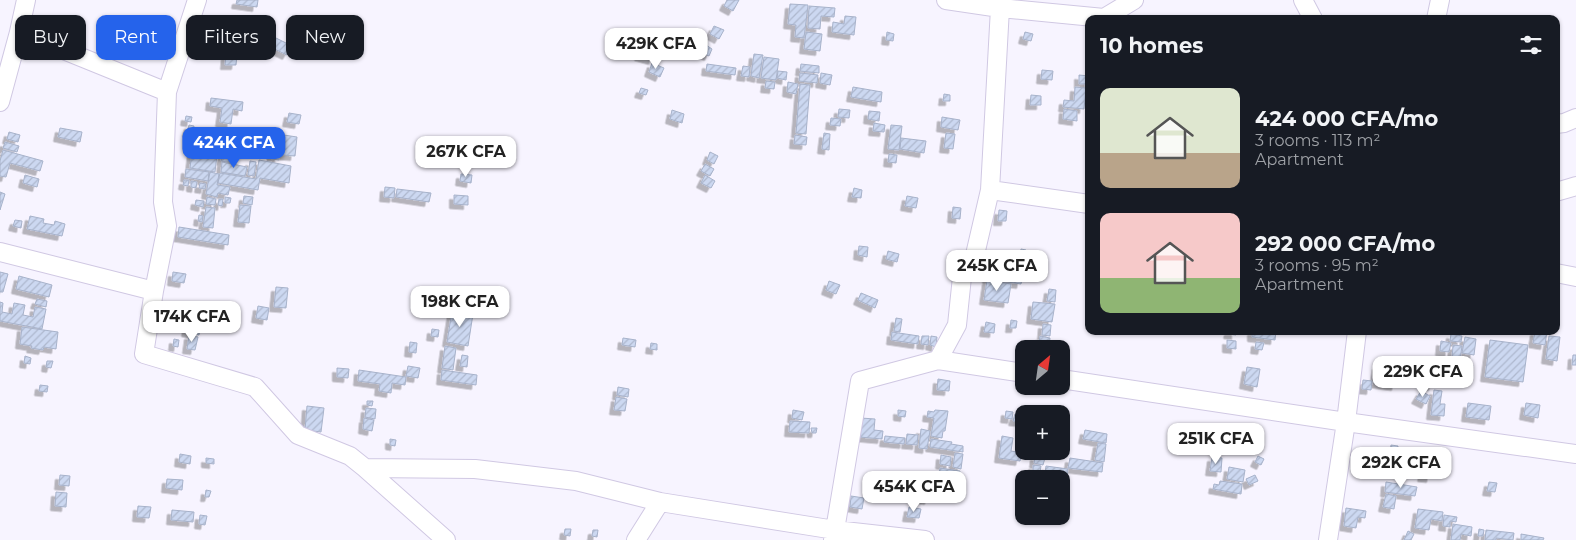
<!DOCTYPE html>
<meta charset="utf-8">
<style>
body{margin:0;font-family:Montserrat,sans-serif;background:#242831;color:#f1f3f6;height:100vh;display:flex;flex-direction:column;font-size:19px;white-space:nowrap}
*{box-sizing:border-box;margin:0}
p{font-size:16px;color:#9ea1a6}
.icon{flex:none;width:28px;height:28px;fill:none;stroke:currentColor;stroke-width:2;stroke-linecap:round;stroke-linejoin:round}
.map{position:relative;flex:1;overflow:hidden}
.sheet{position:absolute;left:1085px;top:15px;width:475px;height:320px;display:flex;flex-direction:column;background:#171b24;border-radius:10px;box-shadow:0 1px 4px #0004}
.sheet>*{flex:none}
.top-card{position:absolute;left:15px;top:15px;width:475px;height:45px;display:flex;gap:10px}
.needle{width:32px;rotate:29deg}
.fabs{position:absolute;left:1015px;top:340px;display:grid;gap:10px}
.fabs a{display:grid;place-items:center;width:55px;height:55px;border-radius:10px;background:#171b24;box-shadow:0 1px 4px #0004;font-size:25px}
.price{position:absolute;translate:-50% -42px;padding:0 11px;border-radius:10px;background:#fff;color:#222;font-size:16px;line-height:32px;filter:drop-shadow(0 1px 2px #0008)}
.price::after{content:'';position:absolute;left:50%;top:30px;width:15px;height:11px;margin-left:-8px;background:inherit;clip-path:polygon(0 0,100% 0,50% 100%)}
.price.selected{background:#2563eb;color:#fff}
ul{padding:0;list-style:none}
li{display:flex;align-items:center;gap:15px;height:125px;padding:0 15px}
li span{display:grid;place-items:center;flex:none;width:140px;height:100px;border-radius:10px;color:#555}
li>.icon{margin-inline-start:auto}
span .icon{width:60px;height:60px;fill:#fffc;stroke-width:1}
li b{font-size:21px}
h2{display:flex;justify-content:space-between;align-items:center;height:60px;padding:0 15px;font-size:21px}
.chip{padding:0 18px;border-radius:10px;background:#171b24;box-shadow:0 1px 4px #0004;font-size:18px;line-height:45px}
.chip.selected{background:#2563eb;color:#fff}
.map>svg:first-child{display:block}
.building{fill:url(#building-hatch);stroke:#a7b2ca;filter:url(#shadow)}
.lines{fill:none;stroke-linecap:round;stroke-linejoin:round}
.minor-casing{stroke:#d0c8e3;stroke-width:20}
.minor{stroke:#fff;stroke-width:18}
</style>
<div class="map">
<svg width="1576" height="540" viewBox="0 0 1576 540">
<defs>
<pattern id="building-hatch" width="6" height="6" patternUnits="userSpaceOnUse" patternTransform="scale(1.25)"><rect width="6" height="6" fill="#ccd8f1"/><path d="M-1 1l2-2M0 6l6-6M5 7l2-2" fill="none" stroke="#aeb8ce"/></pattern>
<filter id="shadow"><feDropShadow dx="-4.5" dy="4.5" stdDeviation="0" flood-color="#0004"/></filter>
</defs>
<rect width="100%" height="100%" fill="#f7f4ff"/>
<path class="building" d="M237,0H258L257,7L236,4Z
M727,0H739L733,11L724,6Z
M790,4L808,5L804,38L795,37L796,25L788,24Z
M809,6L835,8L834,17L821,16L820,29L808,28Z
M845,16L856,17L854,35L832,32L833,22L844,24Z
M714,26L724,30L719,39L710,34Z
M806,32L822,34L820,51L804,49Z
M887,32L894,34L893,41L886,40Z
M1025,32L1033,34L1031,41L1023,39Z
M270,35L292,46L287,55L266,45Z
M706,45L712,49L709,56L702,53Z
M640,50L654,53L653,60L639,56Z
M226,54L237,55L236,65H225Z
M754,54L763,55L759,78L751,76Z
M764,57L779,59L776,80L761,78Z
M652,63L664,68L660,77L649,72Z
M707,64L736,68L735,75L706,71Z
M801,64L819,66V73L800,71Z
M743,66L750,67L749,77L741,76Z
M1042,70L1053,71L1052,80L1041,79Z
M778,71L787,72L786,80L777,78Z
M800,73L818,75L817,83L799,81Z
M821,73L832,75L830,85L820,83Z
M1079,75L1089,76V84H1079Z
M766,81L775,82L774,89L765,88Z
M788,82L798,84L796,94L787,92Z
M800,84L810,85L806,134L796,133Z
M853,87L882,92L881,102L851,97Z
M1075,87L1086,88L1084,109L1063,107L1064,100L1074,101Z
M641,88L648,90L646,95L639,93Z
M944,94L950,95V101H943Z
M1031,95L1041,96V105H1030Z
M211,98L243,102L242,111L233,109L231,124L220,122L222,108L210,106Z
M839,109L850,110L849,118L838,117Z
M1064,109L1077,111V121L1063,119Z
M672,110L684,114L682,123L670,119Z
M869,111L880,112L879,121L868,119Z
M289,113L301,115L299,124L287,122Z
M186,116L192,117L191,122L185,121Z
M942,117L960,120L958,130L941,127Z
M831,118L841,119L840,126L830,125Z
M874,123L885,125L884,132L873,131Z
M189,125L194,126L193,133L187,132Z
M891,125L902,126L899,150L888,149Z
M60,128L82,132L80,142L58,137Z
M227,130L245,133L244,142L232,140L231,148L224,146Z
M9,132L20,135L18,142L7,139Z
M204,132L211,133L210,140L203,138Z
M824,133L830,134L829,150L822,149Z
M946,133L955,134L953,149L944,148Z
M284,135L297,137L295,156L282,155Z
M795,135L807,137L806,145L794,144Z
M901,138L926,141L924,153L900,149Z
M5,142L19,146L17,152L3,148Z
M3,150L43,161L40,171L10,163L6,177L0,176V161Z
M192,151L217,155L215,172L190,168Z
M272,152L279,153V160L271,159Z
M710,152L718,156L714,164L707,160Z
M223,154L234,156L233,163L221,161Z
M889,154L897,155L896,163L888,162Z
M259,160L291,166L289,183L260,178L258,190L218,183L220,173L256,179Z
M250,161L256,162L254,176L248,175Z
M222,162L247,167L245,176L221,172Z
M705,164L714,169L710,176L701,171Z
M186,169L209,172L208,181L185,177Z
M210,172L219,174L217,185L230,187L228,195L218,193L217,197L206,194Z
M461,174L472,175L471,183L460,181Z
M25,175L39,179L37,187L23,183Z
M705,175L715,181L711,188L701,183Z
M184,180H189L188,186L183,185Z
M191,181L197,182L196,188L191,187Z
M200,183L206,184L205,189L199,188Z
M385,187L395,188L394,198L384,197Z
M854,188L862,190L861,198L852,197Z
M397,189L431,193L429,202L396,197Z
M0,192L5,194L0,210Z
M454,195L468,196V205L454,204Z
M244,196L253,197L252,205L243,203Z
M907,196L918,198L916,208L905,206Z
M207,197L216,199L215,205L206,204Z
M225,197L231,198L230,203H225Z
M219,199H223L222,206L218,205Z
M196,200L204,201L203,207L195,205Z
M240,205L251,206L249,223L238,222Z
M206,207L215,208L213,228L203,227Z
M953,207L961,208L960,219L952,218Z
M999,210L1007,211L1006,221H998Z
M199,215L203,216L202,222L198,221Z
M30,216L44,219L43,223L54,225L55,221L65,224L62,236L27,229Z
M15,220L22,221L21,228L13,226Z
M179,227L229,235L228,245L178,237Z
M859,246L868,247L867,257L858,255Z
M1021,249L1026,250V257L1020,256Z
M888,251L899,254L897,262L886,259Z
M989,261L1024,266L1021,284L987,279Z
M0,272L8,274L3,292H0Z
M173,272L186,274L184,283L172,281Z
M19,276L52,285L49,297L16,289Z
M987,280L1011,284L1008,303L984,300Z
M829,281L840,285L836,294L826,290Z
M276,287L288,288L286,308L274,307Z
M1049,289L1056,290L1055,302L1047,301Z
M861,293L878,300L875,308L858,300Z
M37,299L47,301L46,307L35,304Z
M0,302L3,303L2,312L12,314L14,303L25,305L23,315L33,317L35,307L46,309L42,329L0,321Z
M1033,302L1055,304L1052,322L1031,319Z
M258,306L269,308L267,320L256,318Z
M452,311L473,314L468,346L447,342Z
M896,318L902,319L900,332L894,331Z
M1011,320L1017,321L1016,328H1010Z
M986,322L995,324L994,333L984,332Z
M188,323L201,325L199,335L186,332Z
M1043,324L1051,325L1050,336L1042,335Z
M22,327L58,332L56,349L44,347L43,350L31,348L32,346L20,344Z
M432,329L439,330L438,337L431,336Z
M1229,331H1236V335L1228,334Z
M1252,331H1276L1275,340L1252,337Z
M1535,331H1547L1545,345L1533,343Z
M892,332L919,336L918,344L891,340Z
M1451,334L1462,336L1461,342L1450,341Z
M189,335L198,337L195,350L187,349Z
M922,336H929L928,345L921,344Z
M931,336L937,337L936,347L930,345Z
M1040,336L1050,338L1049,349H1038Z
M1549,336L1560,337L1557,361L1546,359Z
M1465,337L1476,339L1474,355L1462,353Z
M623,338L636,340L635,347L622,345Z
M174,339L179,340L178,347L173,346Z
M1227,340L1236,341V349L1227,348Z
M1490,340L1528,345L1523,382L1485,377Z
M1441,341L1451,343L1449,352L1440,351Z
M410,342L417,343L416,353L409,352Z
M1256,342L1264,343L1262,350L1255,349Z
M651,343L657,344V350L650,349Z
M1453,345L1462,346L1460,360L1452,359Z
M445,346L456,348L453,370L442,368Z
M462,355L468,356L467,367L460,366Z
M1573,355H1576V365H1572Z
M25,356L31,358L30,364L24,363Z
M1414,358L1440,361L1439,372L1413,369Z
M47,361H53L51,368L46,367Z
M1385,362L1399,365L1396,386L1374,383L1377,365L1385,367Z
M1458,363L1473,365L1472,374L1457,372Z
M408,366L420,368L418,378L406,376Z
M1247,367L1260,369L1257,387L1244,384Z
M337,368L349,369L348,378L337,377Z
M359,370L406,377L405,385L392,383L391,393L379,391L380,384L358,381Z
M442,370L477,375L476,385L441,380Z
M1425,374L1434,376L1433,386L1424,385Z
M938,379L950,381L949,391L937,390Z
M1363,380L1372,381L1371,390L1362,389Z
M40,385L48,386L47,392L39,391Z
M618,387L629,389L628,397L617,395Z
M1434,390L1442,391L1440,404H1445L1444,416L1431,415Z
M1421,391L1430,396L1426,404L1416,399Z
M616,397L627,399L625,411L614,410Z
M367,401H373L372,406L367,405Z
M1468,403L1491,406L1489,420L1466,417Z
M1526,403L1540,405L1538,418L1524,415Z
M307,406L324,408L321,432L305,430Z
M366,408L376,409L375,419L365,417Z
M793,410L804,412L802,420L792,418Z
M898,410L906,411L905,417L898,416Z
M935,410L948,411L945,431H943L942,438L931,436L934,418L927,417L928,411L934,412Z
M1006,411L1013,412L1012,419L1005,418Z
M1015,414L1023,415L1022,422L1013,421Z
M364,418L374,420L372,431L363,429Z
M861,418L875,419L874,430L883,431L882,439L859,437Z
M790,421L810,422L809,433L789,432Z
M811,428H817L816,433H812Z
M921,429L930,431L927,449L919,448Z
M1085,430L1107,434L1106,443L1083,439Z
M1215,432L1222,433L1221,443L1213,442Z
M907,434L918,435L917,445L906,444Z
M885,436L905,438L904,444L884,442Z
M1002,436L1013,438L1011,451L1022,453L1020,461L999,458Z
M390,439L396,440L395,446L390,445Z
M931,439L952,442L951,444L963,446V452L930,447Z
M1098,443L1106,444L1104,462L1095,460Z
M1391,445L1398,446L1397,454L1390,453Z
M1038,451H1047L1046,456L1038,455Z
M955,453L963,454L961,469L953,467Z
M180,454L191,456L190,464L179,462Z
M941,455L951,457L950,466L940,464Z
M1035,456L1045,458L1043,465L1034,463Z
M1258,456L1264,459L1261,465L1255,462Z
M1212,457L1222,458L1221,472L1210,471Z
M206,458L214,459V464L206,463Z
M1070,458L1103,463L1102,472L1068,468Z
M1389,462L1396,463L1395,471L1388,470Z
M1033,465L1041,466L1040,472L1033,471Z
M1046,466L1068,469L1065,491L1061,490V479H1055L1056,475L1045,473Z
M1229,467L1245,470L1243,482L1227,479Z
M940,468L960,471L959,478L939,475Z
M1424,470L1432,471L1431,478L1422,477Z
M60,475L70,476L69,486L59,485Z
M1255,475L1258,481L1249,485L1246,479Z
M939,477L959,480L957,488L938,485Z
M167,479L183,480L182,490L166,488Z
M1220,481L1242,484L1241,494L1213,489L1214,484L1219,485Z
M1386,482L1417,487L1415,496L1385,492Z
M1489,482L1497,483L1495,492L1487,491Z
M206,490L211,491L209,497H205Z
M925,491L930,492L929,500L923,499Z
M1061,491H1065L1064,501H1061Z
M56,492L67,493L66,507L55,506Z
M1386,494L1396,496L1394,509L1383,507Z
M851,496L864,498L862,509L850,507Z
M1061,503L1064,504L1062,518L1055,516H1061Z
M138,506L151,507L149,518L137,517Z
M909,507L921,509L919,518L907,517Z
M1346,508L1366,511L1365,518L1358,517L1356,528L1344,526Z
M1418,509L1443,512L1442,521L1431,519L1429,530L1415,528Z
M172,510L194,512L193,522L171,520Z
M200,515L207,516L205,525L199,524Z
M1444,515L1457,517L1456,522L1450,521V527L1443,526Z
M1453,524L1472,527L1471,536L1461,534L1460,540H1451Z
M565,529H571L570,536L564,535Z
M1479,529L1484,530L1483,536H1478Z
M593,530H598L597,537L592,536Z
M1486,530L1514,533L1513,540L1496,538V540H1485Z
M1408,531L1414,534L1411,540H1404Z
M1521,534L1544,538L1543,540H1521Z"/>
<g class="lines">
<defs>
<path id="minor" d="M26,0L19,32L167,92L163,202L167,226L154,291
M946,0L1000,8L1104,18L1134,0
M1303,0L1313,19
M1436,19L1440,0
M167,92L197,0
M0,102L19,32
M1556,124L1564,123L1576,118
M990,190L1089,204
M1556,192L1576,186
M0,252L154,291L144,354L255,387L298,435L350,456L365,468L446,540
M1556,273L1576,277
M938,360L1024,373
M1061,379L1346,422L1576,454
M365,468L475,469L576,481L660,502L835,530L860,381L938,360L957,325L962,277L974,259L990,190L1000,8
M636,540L660,502
M833,540L835,530L925,540
M1328,540L1346,422L1357,331"/>
</defs>
<use href="#minor" class="minor-casing"/>
<use href="#minor" class="minor"/>
</g>
</svg>
<div class="fabs">
<a><svg class="needle" viewBox="-14 -14 28 28"><path d="M0-13l5 13h-10z" fill="#e53935"/><path d="M0 13l5-13h-10z" fill="#9ea1a6"/></svg></a>
<a>+</a>
<a>−</a>
</div>
<b class="price" style="left:656px;top:70px">429K CFA</b>
<b class="price selected" style="left:234px;top:169px">424K CFA</b>
<b class="price" style="left:466px;top:178px">267K CFA</b>
<b class="price" style="left:997px;top:292px">245K CFA</b>
<b class="price" style="left:460px;top:328px">198K CFA</b>
<b class="price" style="left:192px;top:343px">174K CFA</b>
<b class="price" style="left:1423px;top:398px">229K CFA</b>
<b class="price" style="left:1216px;top:465px">251K CFA</b>
<b class="price" style="left:1401px;top:489px">292K CFA</b>
<b class="price" style="left:914px;top:513px">454K CFA</b>
<div class="top-card">
<a class="chip">Buy</a>
<a class="chip selected">Rent</a>
<a class="chip">Filters</a>
<a class="chip">New</a>
</div>
<section class="sheet">
<h2>10 homes<svg class="icon" aria-label="filters" viewBox="0 0 24 24"><path d="M4 7h16M4 17h16"/><circle cx="9" cy="7" r="2"/><circle cx="15" cy="17" r="2"/></svg></h2>
<ul>
<li><span style="background:linear-gradient(#dfe7d0 65%,#b9a48a 0)"><svg class="icon" aria-label="home" viewBox="0 0 24 24"><path d="M3 11l9-7 9 7M6 9v11h12V9"/></svg></span><div><b>424 000 CFA/mo</b><p>3 rooms · 113 m²</p><p>Apartment</p></div></li>
<li><span style="background:linear-gradient(#f6c9c9 65%,#8fb573 0)"><svg class="icon" aria-label="home" viewBox="0 0 24 24"><path d="M3 11l9-7 9 7M6 9v11h12V9"/></svg></span><div><b>292 000 CFA/mo</b><p>3 rooms · 95 m²</p><p>Apartment</p></div></li>
</ul>
</section>
</div>
